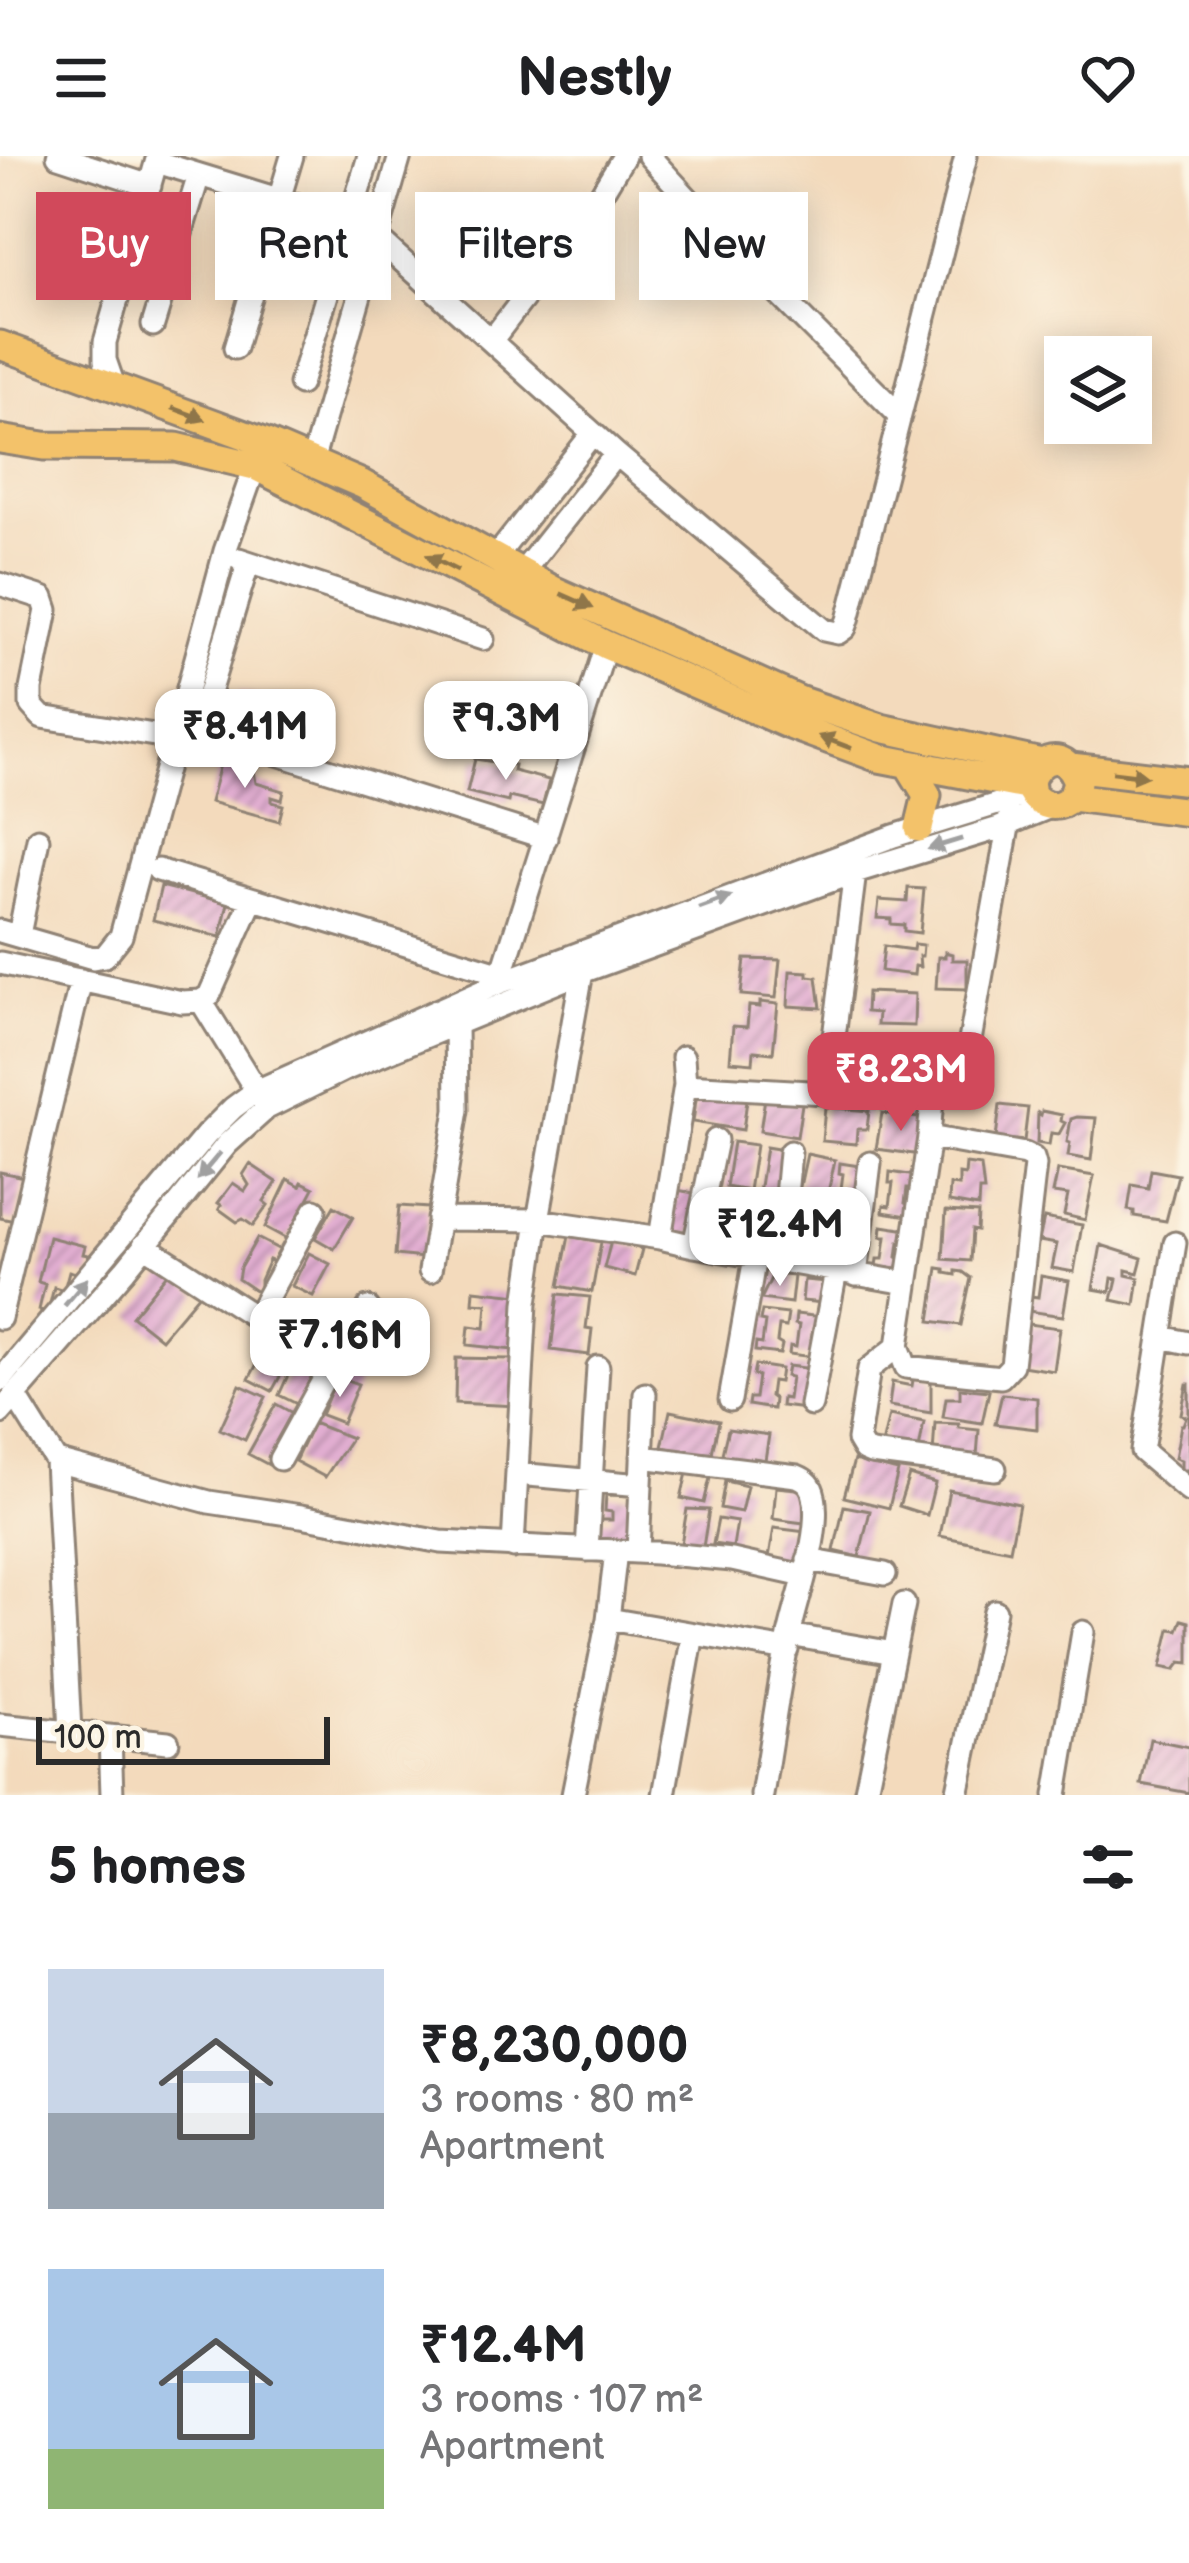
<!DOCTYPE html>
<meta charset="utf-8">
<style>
body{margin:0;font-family:"Balsamiq Sans",sans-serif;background:#f6f6f6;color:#202124;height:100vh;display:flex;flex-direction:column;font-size:45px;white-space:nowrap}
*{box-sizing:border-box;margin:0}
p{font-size:39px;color:#757577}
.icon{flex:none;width:66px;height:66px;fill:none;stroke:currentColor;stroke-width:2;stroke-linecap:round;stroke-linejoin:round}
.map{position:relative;height:1639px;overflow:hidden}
.panel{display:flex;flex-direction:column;background:#fff;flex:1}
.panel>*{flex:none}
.banner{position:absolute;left:36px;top:36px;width:1119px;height:108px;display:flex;gap:24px}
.tools{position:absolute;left:1044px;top:180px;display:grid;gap:24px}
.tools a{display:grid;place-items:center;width:108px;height:108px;border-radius:0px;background:#fff;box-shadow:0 6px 30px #0003;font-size:60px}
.scale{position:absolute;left:36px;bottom:30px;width:294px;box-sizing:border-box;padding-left:12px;border:6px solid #2b2b2b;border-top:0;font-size:33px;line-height:42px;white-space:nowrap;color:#2b2b2b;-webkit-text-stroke:9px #fcf5e5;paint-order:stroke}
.price{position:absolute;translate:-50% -102px;padding:0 27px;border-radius:24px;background:#fff;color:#222;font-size:39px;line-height:78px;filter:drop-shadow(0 3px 6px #0008)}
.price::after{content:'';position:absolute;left:50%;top:72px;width:36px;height:27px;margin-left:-18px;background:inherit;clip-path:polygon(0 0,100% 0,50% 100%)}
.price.selected{background:#d1495b;color:#fff}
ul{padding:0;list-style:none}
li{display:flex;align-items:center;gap:36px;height:300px;padding:0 48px}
li span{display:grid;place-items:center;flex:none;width:336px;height:240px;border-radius:0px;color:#555}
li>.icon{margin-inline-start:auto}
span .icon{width:144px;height:144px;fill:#fffc;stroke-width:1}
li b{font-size:51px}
h2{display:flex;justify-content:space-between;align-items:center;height:144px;padding:0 48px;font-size:51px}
.tag{padding:0 42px;border-radius:0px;background:#fff;box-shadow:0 6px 30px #0003;font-size:42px;line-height:108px}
.tag.selected{background:#d1495b;color:#fff}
header{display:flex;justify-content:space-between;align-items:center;height:156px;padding:0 48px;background:#fff;font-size:54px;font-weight:600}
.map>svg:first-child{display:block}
.building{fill:url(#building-hatch)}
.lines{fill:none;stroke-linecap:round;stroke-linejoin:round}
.minor-casing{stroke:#8f8274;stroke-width:27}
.major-casing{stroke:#8f8274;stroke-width:33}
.minor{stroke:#fff;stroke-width:21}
.major{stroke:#f3c26a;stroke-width:27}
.oneway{fill:#8f764a}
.oneway2{fill:#a0a0a0}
</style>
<header><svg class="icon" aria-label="menu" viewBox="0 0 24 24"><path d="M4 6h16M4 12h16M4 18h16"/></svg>Nestly<svg class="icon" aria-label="heart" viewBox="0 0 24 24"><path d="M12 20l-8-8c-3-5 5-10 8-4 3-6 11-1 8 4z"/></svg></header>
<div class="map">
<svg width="1189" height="1639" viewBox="0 0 1189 1639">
<defs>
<pattern id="building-hatch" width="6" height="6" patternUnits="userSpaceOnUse" patternTransform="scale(3)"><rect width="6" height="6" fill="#e2aed1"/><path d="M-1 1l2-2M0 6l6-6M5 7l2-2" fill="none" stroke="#b78eaa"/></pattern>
</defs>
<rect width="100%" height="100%" fill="#fcf5e5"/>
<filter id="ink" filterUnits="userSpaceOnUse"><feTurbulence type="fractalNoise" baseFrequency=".00833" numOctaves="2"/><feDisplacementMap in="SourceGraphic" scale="24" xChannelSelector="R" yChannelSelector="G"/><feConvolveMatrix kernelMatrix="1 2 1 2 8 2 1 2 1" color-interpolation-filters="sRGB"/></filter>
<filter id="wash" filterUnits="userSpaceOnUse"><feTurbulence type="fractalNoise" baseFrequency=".004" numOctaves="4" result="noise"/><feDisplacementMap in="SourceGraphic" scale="48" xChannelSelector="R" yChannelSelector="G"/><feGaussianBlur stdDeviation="2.7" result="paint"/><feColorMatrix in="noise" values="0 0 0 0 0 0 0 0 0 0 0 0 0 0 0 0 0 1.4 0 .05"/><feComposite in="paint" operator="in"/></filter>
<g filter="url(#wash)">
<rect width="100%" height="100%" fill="#f3dabc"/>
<g id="blocks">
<path class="building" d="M239,537L272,547L274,540L307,549L308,565L301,564L302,572L297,590L229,570Z
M237,602L250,606L248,611L254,615L256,627L284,635L282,644L272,641V646L283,649L279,665L210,646L221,605L235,609Z
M475,603L514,609L513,615L549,624L543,649L509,641L508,646L467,636Z
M161,730L228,747L220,781L153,764Z
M908,732L924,733L920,777L904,775V769L891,768V763L877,762L879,744L907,746Z
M914,788L923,789L922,800H919L920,811L915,810L914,819L881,815L884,790L913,794Z
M945,796L952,798V804H967V833L936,832L938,801H945Z
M745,803L780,804L776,842L741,839Z
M790,815L808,816V820L817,821L821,852L788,850Z
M867,836L915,838L914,870L877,869L878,857L866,856Z
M760,846L778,848L773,897L754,895L753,907L730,905L733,870L747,871L749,850L760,851Z
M876,884L913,889L909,923L859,916L862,888L872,889Z
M697,936L747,944L743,974L693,966Z
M765,942L802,948L797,981L760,975Z
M1000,949L1028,952L1024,985L996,982Z
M825,951L869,955L867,973H857L856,988L822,985Z
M1042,955L1062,959L1061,965L1065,967L1059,978L1051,977L1049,989L1037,987L1038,957L1041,959Z
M882,957L926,963L921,999L876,993Z
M1077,961L1096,962L1091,1004L1068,1000L1070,987L1067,986L1071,963Z
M733,986L756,989L749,1035L726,1031Z
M766,991L784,994L777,1040L759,1037Z
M807,998L835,1004L826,1046L798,1040Z
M840,1007L866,1011L864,1023L857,1022L855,1038L860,1041L859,1050L834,1047V1039L840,1040L843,1018L839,1017Z
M250,1008L277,1026L264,1046L268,1049L253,1070L243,1063L237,1066L219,1053L221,1049L218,1047L233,1027L245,1035L249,1029L243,1019Z
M966,1008L981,1010L984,1035H979L978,1051L949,1046L950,1029L959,1030V1018L965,1019Z
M1058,1014L1094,1020L1085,1064L1064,1059L1068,1039L1053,1037Z
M1151,1014L1178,1019L1166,1065L1134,1060V1055L1128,1054L1132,1029L1148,1032Z
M0,1016L24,1021L15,1065L0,1062Z
M890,1016L916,1020L914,1032H907L905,1047L910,1050L908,1060L883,1056L884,1049L890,1050L893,1027H889Z
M288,1023L300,1030L302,1026L314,1032L287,1083L265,1071Z
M677,1034L699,1038L691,1080L669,1075Z
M721,1039L747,1043L740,1087L714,1083Z
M334,1050L353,1061L334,1093L315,1082Z
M399,1050L428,1052L424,1102L395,1099Z
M755,1051L778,1054L772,1096L749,1092Z
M801,1053L817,1057L816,1069L822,1071L816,1104L791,1099Z
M946,1055L978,1057L977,1075L972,1074L970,1105L943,1103Z
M832,1061L856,1065L849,1109L825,1105Z
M1044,1062L1082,1069L1074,1116L1052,1112L1057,1088L1039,1085Z
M882,1070L908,1074L906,1086H899L897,1101L902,1104L901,1114L876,1110L877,1103H883L886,1081H881Z
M569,1080L601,1086L592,1136L559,1130Z
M49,1081L85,1090L83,1098L93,1100L88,1120L69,1115L64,1134L54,1131L48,1156L39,1154L45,1128L38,1126Z
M257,1082L280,1094L274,1106L269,1104L260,1124V1138L238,1123L240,1112Z
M611,1085L642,1093L635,1120L604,1112Z
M1101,1089L1142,1102L1138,1117L1126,1114V1119L1139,1122L1135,1149L1112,1144L1117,1123L1112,1122L1110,1136L1093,1133Z
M309,1097L330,1108L313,1140L292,1130Z
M938,1112L945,1113V1117L956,1119V1115L963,1116L971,1122L961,1169L930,1165Z
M169,1115L199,1138L161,1183L132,1160Z
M773,1118L794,1120L791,1147L761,1143Z
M1041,1120L1069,1125L1063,1160L1028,1155L1030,1140L1038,1141Z
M804,1124L826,1126L824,1147L802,1145Z
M474,1134L520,1139L514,1194L467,1189L469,1170L485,1172L487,1148L473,1147Z
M558,1138L590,1141L586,1172L592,1173L589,1199L551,1194Z
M762,1155L788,1158L786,1171L779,1170L777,1186L782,1189L780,1198L755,1195L756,1187L762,1188L765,1166L760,1165Z
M796,1158L822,1161L820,1174L813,1173L811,1189L816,1192L814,1201L789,1198L790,1190L796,1191L799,1169L795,1168Z
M1028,1168L1060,1172L1054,1215L1022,1210Z
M269,1185L293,1197L272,1235L249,1223Z
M512,1198L520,1199L517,1250L455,1247L456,1202L510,1203Z
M295,1204L316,1214L299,1249L279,1239Z
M755,1209L781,1213L779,1226L772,1225L770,1240L774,1243L773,1253L748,1249L749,1242H755L758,1220L753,1219Z
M788,1210L814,1213L806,1253L781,1250L782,1242L788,1243L791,1221L786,1220Z
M914,1218L931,1222V1257L889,1250L892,1226L912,1230Z
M337,1220L358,1228L342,1267L321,1259Z
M1187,1228H1189V1314H1181V1304L1175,1302L1181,1269H1183L1186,1261L1181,1258Z
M240,1229L266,1241L245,1284L220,1273Z
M960,1232L989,1235L982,1267L943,1261L946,1242H960Z
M1002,1238L1037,1242V1273L995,1268Z
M276,1248L296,1259L269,1309L248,1298Z
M670,1255L719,1265L711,1301L662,1291Z
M889,1259L924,1266L919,1294L882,1289Z
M313,1267L351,1282L325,1321L295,1305Z
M935,1267L959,1268V1272L979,1274L977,1300L933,1299Z
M728,1273L769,1279L765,1304L754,1302L753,1306L721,1302Z
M854,1304L898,1315L889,1352L844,1341Z
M687,1317L710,1322L704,1347L681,1342Z
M909,1319L935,1327L927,1359L899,1350Z
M725,1325L747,1330L741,1356L720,1352Z
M776,1331L807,1334L804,1367L773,1363Z
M949,1334L1019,1348L1010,1394L940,1380Z
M606,1339L635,1340L632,1387L599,1385L600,1364H612V1356L605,1355Z
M844,1350L870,1355L859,1401L834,1395Z
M687,1353L709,1354L703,1391L681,1388Z
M718,1363L737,1366L733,1391L713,1388Z
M774,1372L806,1376L798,1411L768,1407Z
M1182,1464L1189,1466V1507L1181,1506L1175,1514L1161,1511L1170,1473L1178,1474Z
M1150,1583L1189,1591V1637L1141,1628Z"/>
</g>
</g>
<g filter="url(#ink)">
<use href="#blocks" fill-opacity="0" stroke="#8f8274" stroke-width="3"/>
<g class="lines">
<defs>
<path id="minor" d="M58,0L150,30
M649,0L746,106L900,260
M157,6L350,65
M377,82L616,298L824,474L838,477L845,472L848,464L966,0
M153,169L199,19
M491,185L592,53L624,0
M235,192L292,0
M300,228L369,0
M114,230L105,204V186L158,0
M312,306L400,0
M495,402L593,277
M239,403L483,483
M248,408L203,557L204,568L210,577L546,682
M521,418L616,298
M0,428L43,442L47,454L31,533V549L42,561L173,582
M158,714L502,818
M0,775L93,802L105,800L121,780L225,395L259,299
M19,779L38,683
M0,807L182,846L201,845L209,840L252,744
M499,827L606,489
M201,845L264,947
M685,929L932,943L929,981
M827,936L855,716
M932,943L957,913L968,896L1010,660
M929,981L1025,998L1033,1002L1035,1009L1012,1209L1001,1221L906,1211L898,1190Z
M438,1063L538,1064L660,1082L685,929L683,901
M660,1082L694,1090L907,1127
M1175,1087L1142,1295L1189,1335
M144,1089L331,1210
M694,1090L716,984
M780,1106L790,996
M430,1115L457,954L456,867
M856,1119L870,1007
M257,1160L315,1054
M0,1162L81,824
M1161,1181L1189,1187
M898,1190L869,1213L858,1284L864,1294L871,1297L995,1313
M0,1225L207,978L233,952L256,935L499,827L894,680L1033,637
M16,1241L56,1305L209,1346L301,1360L441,1386L656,1397L732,1404L804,1420
M730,1244L755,1101
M811,1249L836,1115
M0,1257L125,1114L227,988L267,952L344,914L582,816L855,716L999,672L1055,649
M642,1301L797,1320C807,1324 812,1329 814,1340C822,1377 797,1441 789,1480C778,1532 771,1586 762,1639
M280,1303L331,1210L368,1152
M56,1305L70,1576
M517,1318L641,1329
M513,1391L526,1147L538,1064L582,816
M587,1394L598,1211
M638,1396L645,1238
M808,1404L885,1418
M608,1463L787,1494
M789,1479L894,1497
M0,1569L168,1586
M110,1580L112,1639
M573,1639L608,1463L616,1395
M664,1639L693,1478
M865,1639L904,1448
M957,1639L995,1455
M1056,1639L1083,1476"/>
<path id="major" d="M0,189L264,286L362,328L553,434L801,545L881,572L1042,607
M0,283L44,290L176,291L255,310L606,489L790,569L879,602L1031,631
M908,608L927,639L919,672
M1071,611L1189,625
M1072,641L1077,626C1059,571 1004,632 1045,648C1056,652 1064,648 1072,641L1189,656"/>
</defs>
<use href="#minor" class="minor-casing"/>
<use href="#major" class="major-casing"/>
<use href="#minor" class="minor"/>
<use href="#major" class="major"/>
</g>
<defs><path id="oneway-solid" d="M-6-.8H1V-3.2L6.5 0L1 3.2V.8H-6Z" transform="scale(3)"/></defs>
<g class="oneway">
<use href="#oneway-solid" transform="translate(189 258) rotate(20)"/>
<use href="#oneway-solid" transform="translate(442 407) rotate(-153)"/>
<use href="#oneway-solid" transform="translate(577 445) rotate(24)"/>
<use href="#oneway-solid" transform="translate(835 586) rotate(-159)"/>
<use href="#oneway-solid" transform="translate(1130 618) rotate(7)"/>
</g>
<g class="oneway2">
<use href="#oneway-solid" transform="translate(945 688) rotate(163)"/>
<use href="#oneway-solid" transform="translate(715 746) rotate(-20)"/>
<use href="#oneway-solid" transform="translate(209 1010) rotate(130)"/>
<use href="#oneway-solid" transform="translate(76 1136) rotate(-50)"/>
</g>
</g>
</svg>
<div class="tools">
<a><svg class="icon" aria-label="layers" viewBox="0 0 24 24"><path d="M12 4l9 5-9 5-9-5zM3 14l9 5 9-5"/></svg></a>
</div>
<div class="scale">100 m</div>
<b class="price" style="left:506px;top:627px">₹9.3M</b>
<b class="price" style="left:245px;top:635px">₹8.41M</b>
<b class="price selected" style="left:901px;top:978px">₹8.23M</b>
<b class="price" style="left:780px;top:1133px">₹12.4M</b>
<b class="price" style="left:340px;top:1244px">₹7.16M</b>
<div class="banner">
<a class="tag selected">Buy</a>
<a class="tag">Rent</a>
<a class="tag">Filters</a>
<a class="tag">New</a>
</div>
</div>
<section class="panel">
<h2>5 homes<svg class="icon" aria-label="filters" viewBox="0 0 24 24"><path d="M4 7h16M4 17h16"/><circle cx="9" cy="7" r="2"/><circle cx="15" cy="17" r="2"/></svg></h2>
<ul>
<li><span style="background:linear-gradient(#c9d6e8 60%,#9aa5b1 0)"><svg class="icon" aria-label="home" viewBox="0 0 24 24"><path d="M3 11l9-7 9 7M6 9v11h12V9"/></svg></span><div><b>₹8,230,000</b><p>3 rooms · 80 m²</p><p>Apartment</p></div></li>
<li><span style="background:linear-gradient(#a9c7e8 75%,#8fb573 0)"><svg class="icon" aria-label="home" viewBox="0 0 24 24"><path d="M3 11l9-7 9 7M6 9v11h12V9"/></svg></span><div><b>₹12.4M</b><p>3 rooms · 107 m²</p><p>Apartment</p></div></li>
</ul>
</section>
